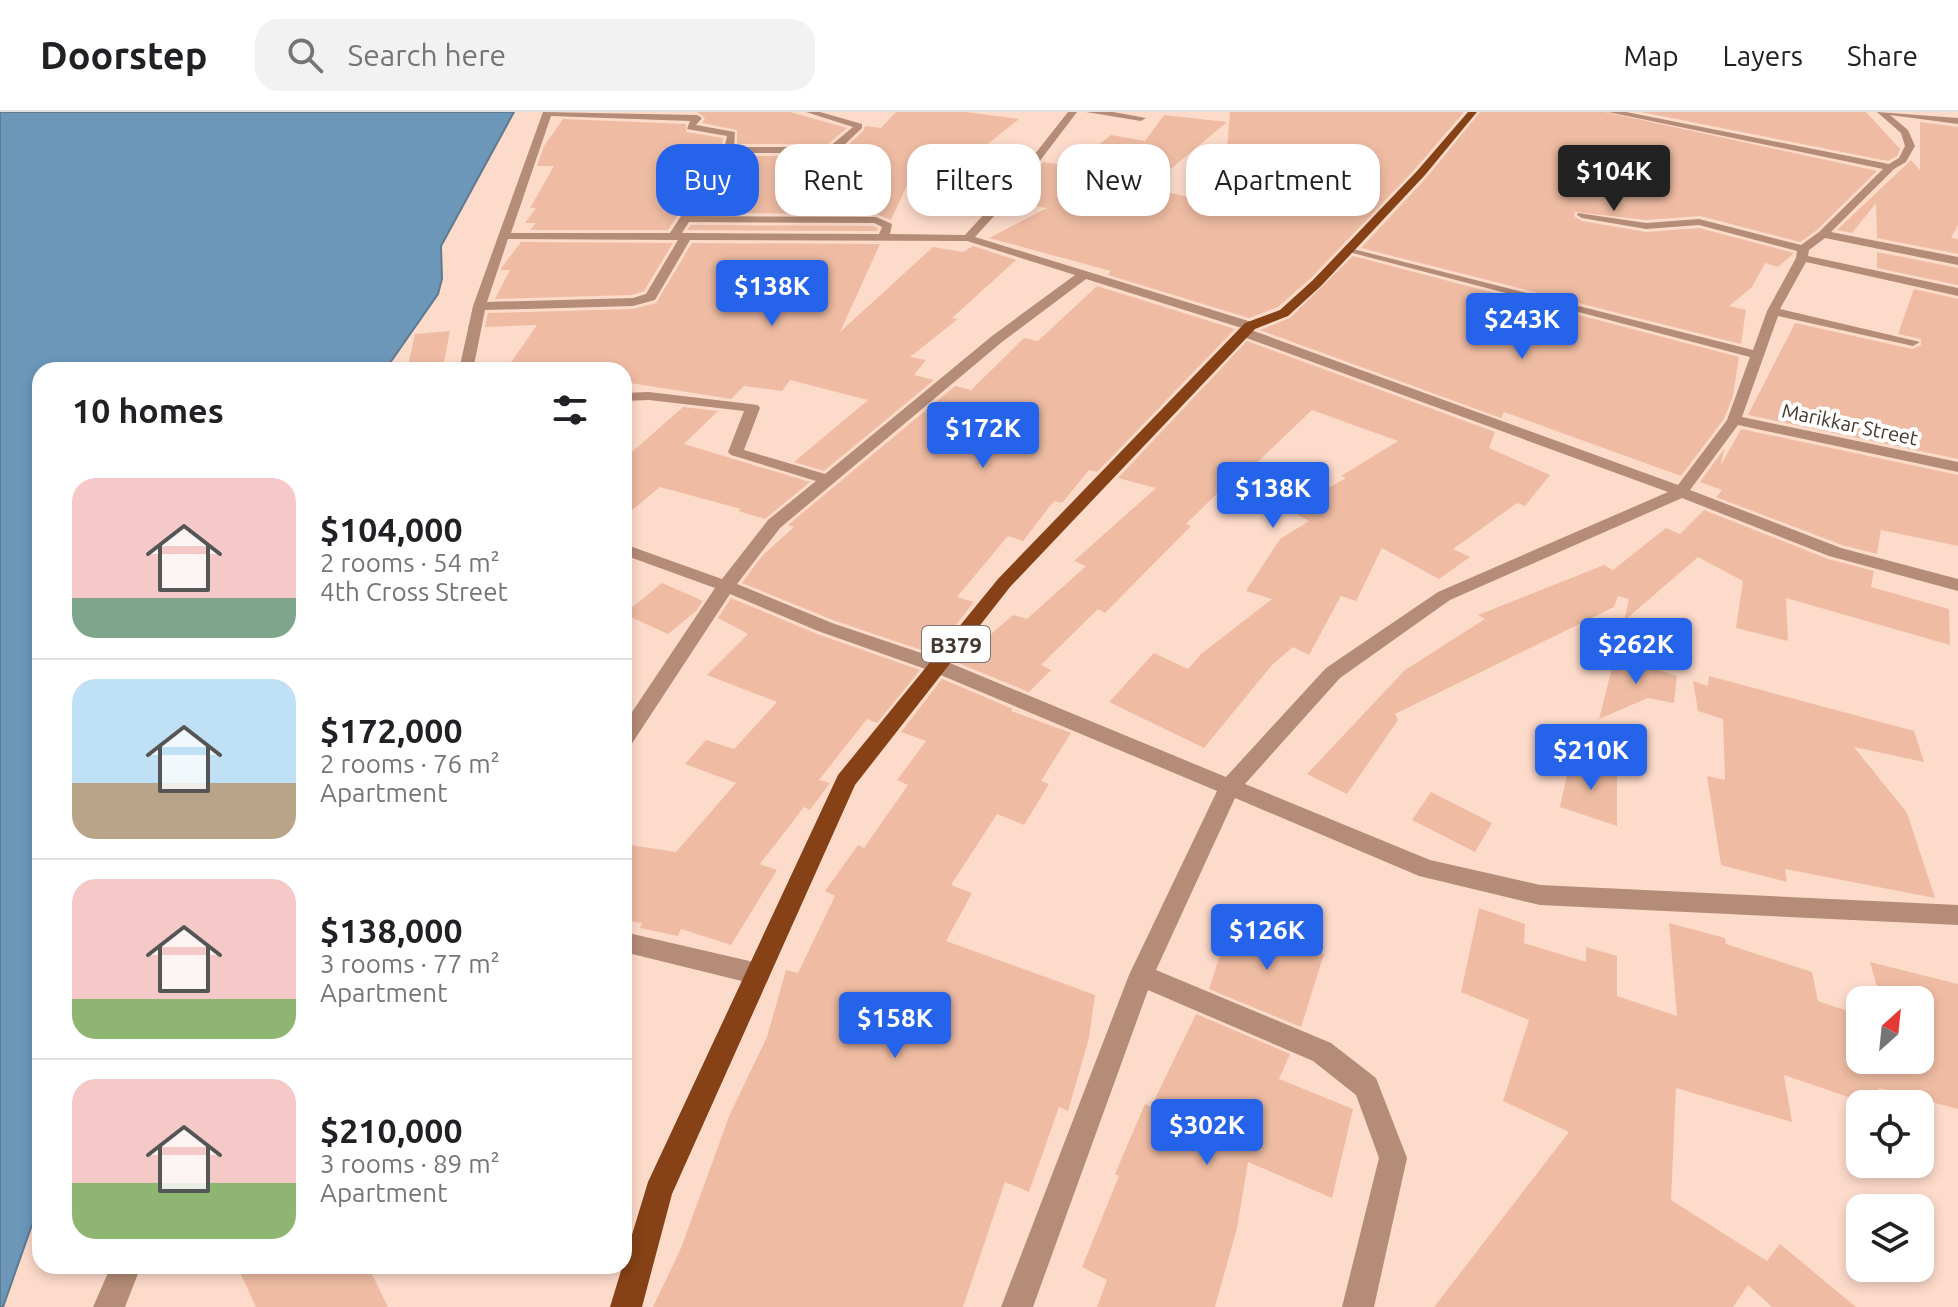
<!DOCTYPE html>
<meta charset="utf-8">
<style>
body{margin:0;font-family:Ubuntu,sans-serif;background:#f2f2f2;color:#202124;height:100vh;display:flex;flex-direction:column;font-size:30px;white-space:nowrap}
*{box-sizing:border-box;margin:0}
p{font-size:26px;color:#757577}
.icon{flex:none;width:44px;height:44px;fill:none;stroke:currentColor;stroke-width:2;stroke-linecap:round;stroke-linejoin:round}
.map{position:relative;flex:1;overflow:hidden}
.sheet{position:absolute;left:32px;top:250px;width:600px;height:912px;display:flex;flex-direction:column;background:#fff;border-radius:24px;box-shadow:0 4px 12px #0003}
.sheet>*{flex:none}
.banner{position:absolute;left:656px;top:32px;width:760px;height:72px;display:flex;gap:16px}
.needle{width:52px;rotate:27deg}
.fabs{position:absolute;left:1846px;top:874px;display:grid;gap:16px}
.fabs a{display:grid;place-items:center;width:88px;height:88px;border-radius:16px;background:#fff;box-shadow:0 4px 12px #0003;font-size:40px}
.price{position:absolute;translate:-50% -68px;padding:0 18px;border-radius:8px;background:#2563eb;color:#fff;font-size:26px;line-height:52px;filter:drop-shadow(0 2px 4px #0008)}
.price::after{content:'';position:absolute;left:50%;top:48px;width:24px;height:18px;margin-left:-12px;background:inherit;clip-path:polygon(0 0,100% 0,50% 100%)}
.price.current{background:#222;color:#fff}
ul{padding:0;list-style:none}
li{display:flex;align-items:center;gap:24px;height:200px;padding:0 40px}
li+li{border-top:2px solid #e0e0e0}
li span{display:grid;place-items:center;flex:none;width:224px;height:160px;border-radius:24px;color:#555}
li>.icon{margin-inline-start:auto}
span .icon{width:96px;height:96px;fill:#fffc;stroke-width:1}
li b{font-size:34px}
h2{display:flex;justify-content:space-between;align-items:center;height:96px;padding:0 40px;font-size:34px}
.tag{padding:0 28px;border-radius:24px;background:#fff;box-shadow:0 4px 12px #0003;font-size:28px;line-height:72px}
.tag.current{background:#2563eb;color:#fff}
header{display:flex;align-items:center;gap:48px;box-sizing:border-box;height:112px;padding:0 40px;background:#fff;border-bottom:2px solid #e0e0e0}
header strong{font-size:38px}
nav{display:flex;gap:44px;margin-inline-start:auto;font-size:28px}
.search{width:560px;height:72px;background:#f2f2f2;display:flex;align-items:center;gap:20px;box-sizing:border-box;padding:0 28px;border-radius:24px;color:#757577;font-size:30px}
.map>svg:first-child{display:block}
.water{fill:#6c97b9;stroke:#607a90;stroke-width:2}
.building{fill:#efbca3}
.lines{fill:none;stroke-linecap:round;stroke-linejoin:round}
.minor{fill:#b48c77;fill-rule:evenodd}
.major{fill:#864116;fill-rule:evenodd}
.labels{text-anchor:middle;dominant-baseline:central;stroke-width:8;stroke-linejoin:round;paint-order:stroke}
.far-street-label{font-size:20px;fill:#453831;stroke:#fff}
.shield{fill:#fff;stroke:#7d746f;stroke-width:2}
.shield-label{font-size:22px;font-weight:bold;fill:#453831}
</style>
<header>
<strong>Doorstep</strong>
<div class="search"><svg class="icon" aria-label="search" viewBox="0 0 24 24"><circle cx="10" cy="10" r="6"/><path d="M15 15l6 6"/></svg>Search here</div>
<nav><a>Map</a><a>Layers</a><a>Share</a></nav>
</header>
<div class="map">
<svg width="1958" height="1195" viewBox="0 0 1958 1195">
<rect width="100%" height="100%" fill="#fddbcb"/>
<path class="water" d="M0,0H514L441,134L442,167L438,182L385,258H40V1090L3,1195H0Z"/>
<path class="building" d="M697,0H790L847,16L828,32H737V18L702,11L705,6Z
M896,0H966L1019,7L978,40L1027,47L994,87L908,71L891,108L876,102L698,101L734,44H831L842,39L864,18L865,14L881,16Z
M1230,0H1464L1415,57L1311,166L1278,195L1249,206L1108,163L1111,159L989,126L1047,96L1011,90L1043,50L1072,54L1111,23L1145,29L1164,3L1227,10L1148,76L1249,98L1304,51L1227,36Z
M1480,0H1605L1877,59L1817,118L1800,130L1700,104L1646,108L1575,100L1574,104L1582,109L1646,120L1699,116L1794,141L1778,155L1765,151L1752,175L1729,194L1746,198L1741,232L1361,136L1427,65Z
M1641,0H1866L1900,37L1897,44L1888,49Z
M563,7L686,12V20L723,26L721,37L668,118H530L536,111H525L536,96H530L554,54H537L544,34Z
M1920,10L1958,15V113L1951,126L1958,127V142L1877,126L1876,91L1852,121L1837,118L1911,48L1920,58Z
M691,113L873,114L878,116L877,119L687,118Z
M521,130L673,131L644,179L632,183L495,187L510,158H501L502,155Z
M692,131L880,132L840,220L933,135L963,140L973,134L1016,148L952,206L958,207L910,245L926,248L914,263L934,268L824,359L794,350L868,288L790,268L782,279L744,274L731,287L624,270V258L507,256L537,213L485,215L488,201L633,197L656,191Z
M1877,140L1958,156V173L1877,156Z
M1353,144L1739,245L1733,284L1724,307L1681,364L1504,300L1501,306L1260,218L1290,206Z
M1097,174L1235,217L1097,360L1089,358L1062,391L1054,389L1023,429L1008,424L957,485L974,490L933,542L833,508L742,471L762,444L794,415L788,413L955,274L971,278L1024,226L1038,229Z
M1914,177L1958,187V347L1748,303L1795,211L1912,237L1921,233V227L1898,222Z
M450,219L443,255L407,258L415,222Z
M1247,229L1495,320L1489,336L1550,363L1525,394L1517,391L1453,437L1470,445L1439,467L1382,436L1356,489L1341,484L1309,543L1293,535L1272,553L1204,636L1109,590L1154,541L1188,557L1201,542L1272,487L1246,479L1280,427L1309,409L1297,402L1307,396L1300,392L1346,366L1341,364L1398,329L1312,298L1245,362L1239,360L1186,412L1191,414L1105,501L1098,497L1041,553L1051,558L1029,580L958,551L1013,503L1027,507L1086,454L1074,449L1156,376L1118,366Z
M683,295L718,299L684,332L810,370L765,407L738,399L741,397L660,375L624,405V347Z
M1741,317L1958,363V434L1881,418L1877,442L1842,433L1716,385L1722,378L1700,370L1724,337L1721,353Z
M1704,398L1828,447L1874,459L1871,475L1949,497L1950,533L1786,486L1788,529L1736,516L1743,469L1698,445L1624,509L1629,487L1618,484L1614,495L1395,602L1398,608L1347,682L1307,662L1405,558L1485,507L1478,503L1604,453L1613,458L1666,416L1680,422Z
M662,471L703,489L696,499L668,522L624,502Z
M731,486L817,522L920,558L877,611L867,607L819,668L830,671L810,698L804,695L760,752L777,758L731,833L681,817L678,824L640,816L642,811L624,808V732L676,740L736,671L685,652L706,628L734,637L777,590L707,563L748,522L718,506Z
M1615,544L1677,564L1674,591L1648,586L1599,607Z
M1709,564L1914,619L1924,650L1854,635L1907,701L1935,786L1785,757L1787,770L1721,753L1707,664L1725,668L1723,607L1698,599L1693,569L1708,574Z
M942,567L1013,597L1011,599L1071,621L1041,669L1049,672L1024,713L997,702L951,773L972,781L946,829L1095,883L1089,926L1068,999L1059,995L1029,1080L1005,1070L963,1195H653L681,1136L730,1002L767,925L786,858L798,861L835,784L825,779L858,733L864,736L908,673L897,668L926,629L901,620Z
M1571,645L1617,661V714L1560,695Z
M1431,680L1492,711L1475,740L1412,708Z
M1479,796L1525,812L1524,831L1586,850V835L1617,844V884L1677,904L1669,811L1725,826L1726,832L1812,860L1818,889L1860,903V948H1920V888H1881L1870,850L1958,872V997L1878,976L1882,992H1869L1784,963L1792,1010L1676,976L1671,1088L1767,1149L1780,1132L1856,1195H1772L1748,1173L1733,1195H1434L1569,1020L1503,989L1529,908L1461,880Z
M1232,806L1324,842L1301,915L1209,877Z
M1196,902L1290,942L1279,967L1353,997L1332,1086L1248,1050L1237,1116L1215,1195H1097L1107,1168L1082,1155L1119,1064L1115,1062L1145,992L1151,995Z
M237,1154H368L388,1195H256Z"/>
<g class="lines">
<path class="minor" d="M543,0L697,3L702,6L696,13L735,20L734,35H829L853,15L806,0H820L862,12V16L840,37L830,41H732L693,104L876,105L892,112L890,122L965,123L1009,75L1068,0H1077L1017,79L975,125L1255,211V217H1245L1086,167L1002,230L780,416L737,472L832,511L945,549L1226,665L1326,556L1438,480L1668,380L1241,224V218H1251L1678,373L1727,308L1750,245L1345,139V135L1753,238L1767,199L1796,146L1797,139L1699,113L1646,117L1582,106L1577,103L1578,101L1646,111L1699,107L1801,133L1819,120L1883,57L1608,0H1626L1889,52L1899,46L1905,34L1901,21L1877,0L1958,6V12L1890,3L1908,18L1915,34L1906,50L1894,57L1831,120L1958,145V153L1825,126L1809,138L1808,144L1958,176V184L1806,150L1780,197L1920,230L1913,234L1778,204L1742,305L1958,350V360L1738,313L1690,378L1841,436L1958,467V479L1829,444L1682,386L1450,488L1340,566L1245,672L1430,748L1540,773L1958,793V813L1540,793L1419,764L1235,686L1156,858L1331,931L1376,966L1407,1046L1374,1195H1342L1379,1046L1356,983L1313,949L1148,878L1033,1195H1001L1129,863L1217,679L931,559L818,519L730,482L631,633L624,635V612L715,476L624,443V432L722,467L768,408L816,369L731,343L728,340L744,299L649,288L624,289V281L649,280L758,293L760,296L744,338L825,362L992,224L1075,163L967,129L690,128L655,188L633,194L485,198L473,258H459L473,194ZM551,4L690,9L687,17L727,24L724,38L670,121H511ZM689,110L874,111L882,115L879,122L682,121ZM508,127L678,128L646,182L633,186L487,190Z
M1086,0H1113L1146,6L1141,9Z
M624,820L758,851L767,854L770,862L767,870L758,873L624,840Z
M111,1154H141L125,1195H93Z"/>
<path class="major" d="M1468,0H1477L1425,63L1321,174L1288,204L1255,217L1010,475L855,673L672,1082L642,1195H610L648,1070L838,663L998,467L1245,211L1280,198L1313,168L1417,59Z"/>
</g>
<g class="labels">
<g class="far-street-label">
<text transform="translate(1850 312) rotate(12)">Marikkar Street</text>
</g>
<rect class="shield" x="922" y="514" width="68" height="36" rx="6"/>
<g class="shield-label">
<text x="956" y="532">B379</text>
</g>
</g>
</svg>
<div class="fabs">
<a><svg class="needle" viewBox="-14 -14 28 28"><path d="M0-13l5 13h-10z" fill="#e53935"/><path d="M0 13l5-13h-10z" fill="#757577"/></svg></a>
<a><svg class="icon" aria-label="locate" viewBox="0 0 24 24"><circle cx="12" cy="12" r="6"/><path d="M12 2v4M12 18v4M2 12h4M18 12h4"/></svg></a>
<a><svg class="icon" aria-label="layers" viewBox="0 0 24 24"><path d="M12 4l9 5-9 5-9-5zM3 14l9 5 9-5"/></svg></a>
</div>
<b class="price current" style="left:1614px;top:101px">$104K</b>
<b class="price" style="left:772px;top:216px">$138K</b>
<b class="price" style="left:1522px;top:249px">$243K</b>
<b class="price" style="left:983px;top:358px">$172K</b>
<b class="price" style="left:1273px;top:418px">$138K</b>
<b class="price" style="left:1636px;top:574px">$262K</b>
<b class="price" style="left:1591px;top:680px">$210K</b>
<b class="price" style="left:1267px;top:860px">$126K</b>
<b class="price" style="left:895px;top:948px">$158K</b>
<b class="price" style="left:1207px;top:1055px">$302K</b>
<div class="banner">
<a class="tag current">Buy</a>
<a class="tag">Rent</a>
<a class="tag">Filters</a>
<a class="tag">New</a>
<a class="tag">Apartment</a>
</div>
<section class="sheet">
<h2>10 homes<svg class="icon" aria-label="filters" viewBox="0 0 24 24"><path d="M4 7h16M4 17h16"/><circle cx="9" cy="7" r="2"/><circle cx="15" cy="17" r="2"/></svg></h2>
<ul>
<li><span style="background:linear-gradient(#f6c9c9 75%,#7fa58c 0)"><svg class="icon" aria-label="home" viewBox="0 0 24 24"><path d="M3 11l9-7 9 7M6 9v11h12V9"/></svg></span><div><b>$104,000</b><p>2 rooms · 54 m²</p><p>4th Cross Street</p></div></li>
<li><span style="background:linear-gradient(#bfe0f5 65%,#b9a48a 0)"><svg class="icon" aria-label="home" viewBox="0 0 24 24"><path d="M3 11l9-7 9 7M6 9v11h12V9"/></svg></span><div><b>$172,000</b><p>2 rooms · 76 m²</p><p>Apartment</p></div></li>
<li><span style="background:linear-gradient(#f6c9c9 75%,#8fb573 0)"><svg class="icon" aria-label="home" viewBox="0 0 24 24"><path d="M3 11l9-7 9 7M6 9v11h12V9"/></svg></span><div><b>$138,000</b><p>3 rooms · 77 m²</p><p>Apartment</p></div></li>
<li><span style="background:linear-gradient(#f6c9c9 65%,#8fb573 0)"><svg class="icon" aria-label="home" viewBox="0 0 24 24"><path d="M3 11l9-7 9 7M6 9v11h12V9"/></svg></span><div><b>$210,000</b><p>3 rooms · 89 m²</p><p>Apartment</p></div></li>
</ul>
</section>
</div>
